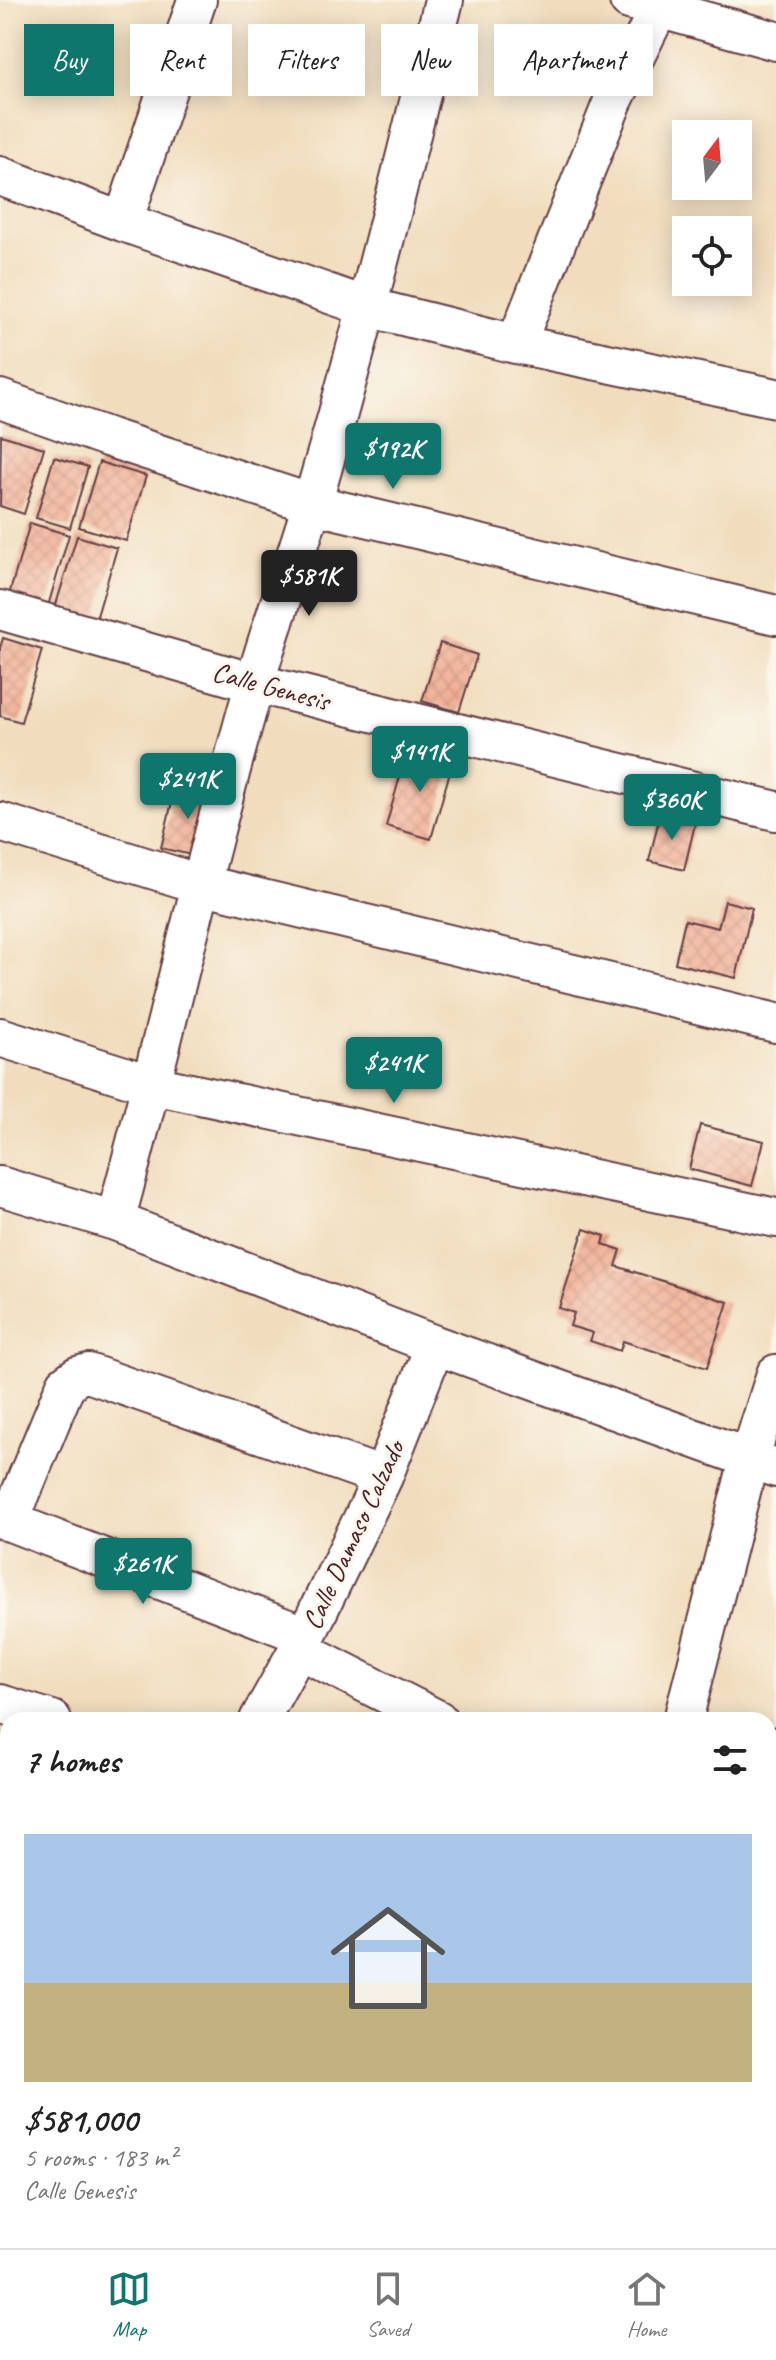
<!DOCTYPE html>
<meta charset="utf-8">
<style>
body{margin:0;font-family:Caveat,sans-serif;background:#f2f2f2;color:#222;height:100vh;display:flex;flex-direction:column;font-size:30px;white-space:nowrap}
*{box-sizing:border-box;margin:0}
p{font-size:26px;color:#767676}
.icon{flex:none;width:44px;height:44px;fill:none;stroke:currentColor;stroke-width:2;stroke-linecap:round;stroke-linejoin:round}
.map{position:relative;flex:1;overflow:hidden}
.panel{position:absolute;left:0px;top:1712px;width:776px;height:536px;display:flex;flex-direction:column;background:#fff;border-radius:24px 24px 0 0;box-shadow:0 4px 20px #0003}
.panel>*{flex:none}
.banner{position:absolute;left:24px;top:24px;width:728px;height:72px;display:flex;gap:16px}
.needle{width:52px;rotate:16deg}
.tools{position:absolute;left:672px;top:120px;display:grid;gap:16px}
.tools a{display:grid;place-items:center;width:80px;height:80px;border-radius:0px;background:#fff;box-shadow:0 4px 20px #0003;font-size:40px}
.price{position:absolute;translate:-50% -68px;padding:0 18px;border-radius:8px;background:#0f766e;color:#fff;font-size:26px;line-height:52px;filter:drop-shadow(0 2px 4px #0008)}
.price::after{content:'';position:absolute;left:50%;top:48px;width:24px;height:18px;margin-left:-12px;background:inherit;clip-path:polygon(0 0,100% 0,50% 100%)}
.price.selected{background:#222;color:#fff}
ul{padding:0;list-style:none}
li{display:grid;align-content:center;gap:16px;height:424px;padding:0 24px}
li span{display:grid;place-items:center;height:248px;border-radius:0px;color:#555}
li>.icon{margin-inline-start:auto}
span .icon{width:144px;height:144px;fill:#fffc;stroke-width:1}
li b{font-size:34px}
h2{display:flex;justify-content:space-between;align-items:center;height:96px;padding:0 24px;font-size:34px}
.chip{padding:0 28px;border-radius:0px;background:#fff;box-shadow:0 4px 20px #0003;font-size:28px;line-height:72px}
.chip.selected{background:#0f766e;color:#fff}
.tabs{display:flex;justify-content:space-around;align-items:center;height:112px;border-top:2px solid #e0e0e0;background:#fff;font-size:22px;color:#767676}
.tabs a{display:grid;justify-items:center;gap:4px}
.tabs .selected{color:#0f766e}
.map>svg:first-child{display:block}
.building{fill:url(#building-cross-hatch)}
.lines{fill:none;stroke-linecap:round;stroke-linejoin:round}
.street-casing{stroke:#633c41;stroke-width:42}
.street{stroke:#fff;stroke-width:38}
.labels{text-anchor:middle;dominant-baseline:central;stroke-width:6;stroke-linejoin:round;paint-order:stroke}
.street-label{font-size:28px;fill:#4a1f2b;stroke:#fbf7ec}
</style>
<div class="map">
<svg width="776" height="2248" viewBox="0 0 776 2248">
<defs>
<pattern id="building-cross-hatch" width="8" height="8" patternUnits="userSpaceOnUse" patternTransform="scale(2)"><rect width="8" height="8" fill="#f1ad93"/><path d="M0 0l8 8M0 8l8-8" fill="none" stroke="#d0947f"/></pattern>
</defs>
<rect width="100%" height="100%" fill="#fbf7ec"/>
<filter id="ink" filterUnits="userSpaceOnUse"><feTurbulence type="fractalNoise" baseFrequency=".0125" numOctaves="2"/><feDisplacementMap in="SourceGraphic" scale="16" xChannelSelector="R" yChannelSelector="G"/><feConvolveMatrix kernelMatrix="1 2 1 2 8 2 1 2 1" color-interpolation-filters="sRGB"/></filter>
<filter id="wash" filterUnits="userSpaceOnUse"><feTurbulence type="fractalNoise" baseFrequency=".006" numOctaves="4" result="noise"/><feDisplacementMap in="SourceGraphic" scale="32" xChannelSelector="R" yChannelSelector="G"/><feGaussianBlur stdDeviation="1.8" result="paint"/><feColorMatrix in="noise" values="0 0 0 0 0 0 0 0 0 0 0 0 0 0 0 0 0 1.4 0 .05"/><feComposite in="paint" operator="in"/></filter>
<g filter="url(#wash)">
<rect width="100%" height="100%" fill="#f1ddbd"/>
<g id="blocks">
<path class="building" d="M1,435L44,448L24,514L0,506Z
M54,457L88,467L70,528L36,518Z
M99,462L146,476L126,541L79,527Z
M30,523L69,535L48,606L9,595Z
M77,536L117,548L95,623L54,611Z
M3,638L42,650L21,722L0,716V648Z
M440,643L477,655L459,712L422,701Z
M408,748L453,761L431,839L386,826Z
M176,785L215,795L200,857L161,848Z
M660,815L695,824L684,870L649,861Z
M725,901L752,908L736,978L675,963L685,920L718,928Z
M700,1125L764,1141L752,1186L689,1169Z
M584,1229L605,1236L603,1244L621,1250L616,1266L728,1302L707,1368L623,1341L620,1351L590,1341L593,1333L570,1326L574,1313L559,1308Z"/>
</g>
</g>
<g filter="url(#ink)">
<use href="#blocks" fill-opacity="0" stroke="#633c41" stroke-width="2"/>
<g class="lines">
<defs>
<path id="street" d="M629,0L776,41
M0,176L123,222L367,307L516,344L776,398
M123,222L197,0
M516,344L613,101L659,8
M0,399L110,438L312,504L776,615
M0,610L254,683L776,811
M0,822L200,884L776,1023
M0,1037L153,1085L776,1218
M0,1186L115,1221L435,1345L776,1468
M115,1221C164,1044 203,863 254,686C271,625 294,565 312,504C361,338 403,169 444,0
M0,1518L306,1636
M9,1522L66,1384L77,1376L88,1373L383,1477
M299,1649L438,1720
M0,1704L52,1720
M259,1720L306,1636L383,1477L435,1345
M683,1720L749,1460L776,1374
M768,1746L776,1748
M0,2005L8,1999
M768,2111L776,2100
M0,2161L8,2171
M79,2240L87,2248
M636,2240L660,2248
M126,2248L133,2240
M519,2248L522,2240"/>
</defs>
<use href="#street" class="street-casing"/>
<use href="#street" class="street"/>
</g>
</g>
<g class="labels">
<g class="street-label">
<text transform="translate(271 686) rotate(15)">Calle Genesis</text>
<text transform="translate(353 1535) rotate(-65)">Calle Damaso Calzado</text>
</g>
</g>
</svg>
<div class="tools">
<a><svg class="needle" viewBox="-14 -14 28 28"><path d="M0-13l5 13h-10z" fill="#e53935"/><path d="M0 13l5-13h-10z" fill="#767676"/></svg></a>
<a><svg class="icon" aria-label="locate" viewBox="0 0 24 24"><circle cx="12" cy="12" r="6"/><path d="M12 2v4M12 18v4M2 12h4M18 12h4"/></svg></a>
</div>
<b class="price" style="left:393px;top:491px">$192K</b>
<b class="price selected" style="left:309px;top:618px">$581K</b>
<b class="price" style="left:420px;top:794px">$141K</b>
<b class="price" style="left:188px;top:821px">$241K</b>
<b class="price" style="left:672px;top:842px">$360K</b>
<b class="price" style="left:394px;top:1105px">$241K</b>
<b class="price" style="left:143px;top:1606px">$261K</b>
<div class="banner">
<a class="chip selected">Buy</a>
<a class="chip">Rent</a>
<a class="chip">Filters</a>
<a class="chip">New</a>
<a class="chip">Apartment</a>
</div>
<section class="panel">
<h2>7 homes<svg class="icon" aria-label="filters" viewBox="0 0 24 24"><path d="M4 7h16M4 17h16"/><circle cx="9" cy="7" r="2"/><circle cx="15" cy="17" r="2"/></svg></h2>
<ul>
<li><span style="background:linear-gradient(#a9c7e8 60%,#c2b280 0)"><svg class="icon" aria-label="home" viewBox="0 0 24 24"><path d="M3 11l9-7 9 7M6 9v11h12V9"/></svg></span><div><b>$581,000</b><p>5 rooms · 183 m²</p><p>Calle Genesis</p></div></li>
</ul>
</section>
</div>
<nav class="tabs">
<a class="selected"><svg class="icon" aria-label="map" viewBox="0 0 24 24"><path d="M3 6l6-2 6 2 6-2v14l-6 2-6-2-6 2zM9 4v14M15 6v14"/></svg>Map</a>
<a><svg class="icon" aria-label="saved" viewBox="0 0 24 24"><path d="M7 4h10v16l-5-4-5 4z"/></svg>Saved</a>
<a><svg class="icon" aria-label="home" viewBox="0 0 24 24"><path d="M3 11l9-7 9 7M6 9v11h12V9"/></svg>Home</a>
</nav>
